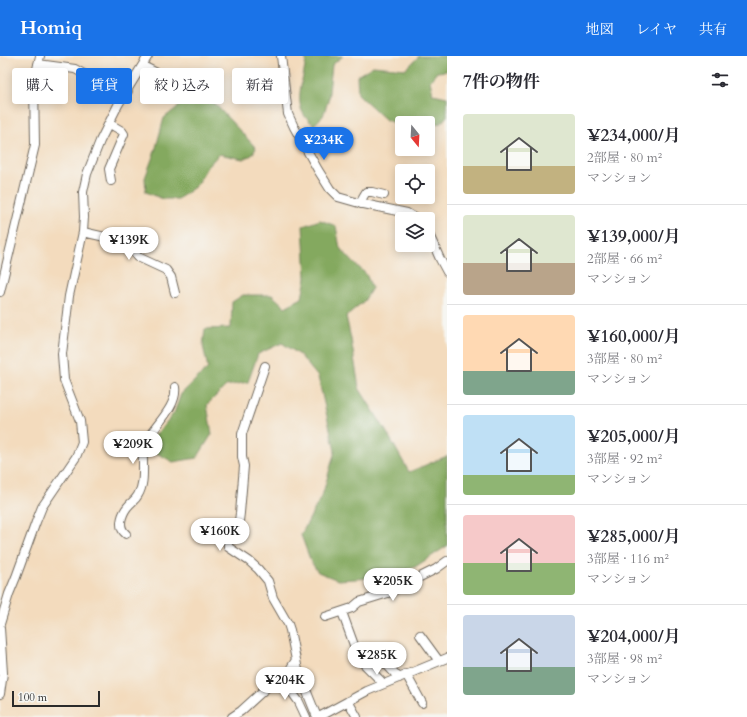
<!DOCTYPE html>
<html lang="ja">
<meta charset="utf-8">
<style>
body{margin:0;font-family:Cardo,"Noto Serif JP",serif;background:#f7f7f7;color:#2b2b33;height:100vh;display:flex;flex-direction:column;font-size:15px;white-space:nowrap}
*{box-sizing:border-box;margin:0}
p{font-size:13px;color:#7c7c81}
.icon{flex:none;width:22px;height:22px;fill:none;stroke:currentColor;stroke-width:2;stroke-linecap:round;stroke-linejoin:round}
.map{position:relative;flex:1;overflow:hidden}
.side{display:flex;flex-direction:column;background:#fff;width:300px}
.side>*{flex:none}
.guide{position:absolute;left:12px;top:12px;width:375px;height:36px;display:flex;gap:8px}
.needle{width:26px;rotate:162deg}
.controls{position:absolute;left:395px;top:60px;display:grid;gap:8px}
.controls a{display:grid;place-items:center;width:40px;height:40px;border-radius:4px;background:#fff;box-shadow:0 2px 10px #0003;font-size:20px}
.scale{position:absolute;left:12px;bottom:10px;width:88px;box-sizing:border-box;padding-left:4px;border:2px solid #2b2b2b;border-top:0;font-size:11px;line-height:14px;white-space:nowrap;color:#2b2b2b;-webkit-text-stroke:3px #f6f6f2;paint-order:stroke}
.price{position:absolute;translate:-50% -34px;padding:0 9px;border-radius:14px;background:#fff;color:#222;font-size:13px;line-height:26px;filter:drop-shadow(0 1px 2px #0008)}
.price::after{content:'';position:absolute;left:50%;top:24px;width:12px;height:9px;margin-left:-6px;background:inherit;clip-path:polygon(0 0,100% 0,50% 100%)}
.price.current{background:#1a73e8;color:#fff}
ul{padding:0;list-style:none}
li{display:flex;align-items:center;gap:12px;height:100px;padding:0 16px}
li+li{border-top:1px solid #e1e1e2}
li span{display:grid;place-items:center;flex:none;width:112px;height:80px;border-radius:4px;color:#555}
li>.icon{margin-inline-start:auto}
span .icon{width:48px;height:48px;fill:#fffc;stroke-width:1}
li b{font-size:17px}
h2{display:flex;justify-content:space-between;align-items:center;height:48px;padding:0 16px;font-size:17px}
.pill{padding:0 14px;border-radius:4px;background:#fff;box-shadow:0 2px 10px #0003;font-size:14px;line-height:36px}
.pill.current{background:#1a73e8;color:#fff}
header{display:flex;align-items:center;gap:24px;box-sizing:border-box;height:56px;padding:0 20px;background:#1a73e8;color:#fff}
header strong{font-size:19px}
nav{display:flex;gap:22px;margin-inline-start:auto;font-size:14px}
main{display:flex;flex:1;min-height:0}
.map>svg:first-child{display:block}
.forest{fill:#84a95f;stroke:#586a45}
.lines{fill:none;stroke-linecap:round;stroke-linejoin:round}
.minor-casing{stroke:#71695e;stroke-width:10}
.minor{stroke:#fff;stroke-width:8}
</style>
<header>
<strong>Homiq</strong>
<nav><a>地図</a><a>レイヤ</a><a>共有</a></nav>
</header>
<main>
<div class="map">
<svg width="447" height="661" viewBox="0 0 447 661">
<rect width="100%" height="100%" fill="#f6f6f2"/>
<filter id="ink" filterUnits="userSpaceOnUse"><feTurbulence type="fractalNoise" baseFrequency=".025" numOctaves="2"/><feDisplacementMap in="SourceGraphic" scale="8" xChannelSelector="R" yChannelSelector="G"/><feConvolveMatrix kernelMatrix="1 2 1 2 8 2 1 2 1" color-interpolation-filters="sRGB"/></filter>
<filter id="wash" filterUnits="userSpaceOnUse"><feTurbulence type="fractalNoise" baseFrequency=".012" numOctaves="4" result="noise"/><feDisplacementMap in="SourceGraphic" scale="16" xChannelSelector="R" yChannelSelector="G"/><feGaussianBlur stdDeviation="0.9" result="paint"/><feColorMatrix in="noise" values="0 0 0 0 0 0 0 0 0 0 0 0 0 0 0 0 0 1.4 0 .05"/><feComposite in="paint" operator="in"/></filter>
<g filter="url(#wash)">
<rect width="100%" height="100%" fill="#f3dbbd"/>
<path class="forest" d="M306,0H343L332,9L328,45L323,60L314,69C311,66 305,62 303,57C294,41 306,18 306,0Z
M419,0H447V15L437,16L430,25L433,38L447,41V60L441,67L428,69V67H402V69L386,64L358,38L357,20L373,10L406,13Z
M193,39L214,47L256,92L252,99L243,103L219,98L207,111L196,130L178,143H163L146,136L145,122L155,95L164,62Z
M320,164L336,170L340,192L354,207L366,218L372,232L364,245L346,260L351,283L359,332L386,375L409,416L447,400V490L415,511L373,522L338,524L318,516L311,506L301,479L323,437L335,395L318,321L300,299L282,287L258,298L248,326L226,330L207,349L212,378L197,402L173,406L153,395V382L174,357L181,338L208,312L203,290L205,273L231,272L232,246L243,239H272L285,251L302,242L306,222L303,170Z"/>
</g>
<g filter="url(#ink)">
<g class="lines">
<defs>
<path id="minor" d="M281,0L288,58L294,71L318,114L330,133L338,141L359,147L407,157L417,163
M38,8L75,13L98,26L122,32L128,35
M143,10L159,18
M110,68L122,75L124,78L109,113L111,125
M361,148L363,141L366,136H372L384,139
M83,176L127,186L138,201L166,214L171,221L175,237
M428,176L440,203L447,216
M0,236L35,89L34,26L40,0
M265,310L242,378V401L244,410L240,457L239,465L229,483L228,487V491L249,505L258,513L268,525L273,542L288,568L290,574L298,614L317,661
M126,478C116,470 123,455 130,448C133,445 136,443 138,439C144,429 143,417 143,406C143,400 142,393 145,387C153,371 178,351 175,331
M342,556L354,589L361,605L384,628
M325,561L352,552L359,546L388,537L436,513L447,505
M0,568L9,538L16,521L36,466L42,451L76,401L82,386L80,365L64,324L62,298L69,240L83,176L84,161L83,136L87,118L100,85L118,49L148,0
M0,572L3,617L0,638
M420,579L439,605
M379,598L387,609L399,622
M406,618L422,647
M283,620L289,632L299,646L306,661
M348,645L357,661
M232,661L241,655L265,633L289,615L296,604
M319,661L367,635L447,602"/>
</defs>
<use href="#minor" class="minor-casing"/>
<use href="#minor" class="minor"/>
</g>
</g>
</svg>
<div class="controls">
<a><svg class="needle" viewBox="-14 -14 28 28"><path d="M0-13l5 13h-10z" fill="#e53935"/><path d="M0 13l5-13h-10z" fill="#7c7c81"/></svg></a>
<a><svg class="icon" aria-label="locate" viewBox="0 0 24 24"><circle cx="12" cy="12" r="6"/><path d="M12 2v4M12 18v4M2 12h4M18 12h4"/></svg></a>
<a><svg class="icon" aria-label="layers" viewBox="0 0 24 24"><path d="M12 4l9 5-9 5-9-5zM3 14l9 5 9-5"/></svg></a>
</div>
<div class="scale">100 m</div>
<b class="price current" style="left:324px;top:105px">¥234K</b>
<b class="price" style="left:129px;top:205px">¥139K</b>
<b class="price" style="left:133px;top:409px">¥209K</b>
<b class="price" style="left:220px;top:496px">¥160K</b>
<b class="price" style="left:393px;top:546px">¥205K</b>
<b class="price" style="left:377px;top:620px">¥285K</b>
<b class="price" style="left:285px;top:645px">¥204K</b>
<div class="guide">
<a class="pill">購入</a>
<a class="pill current">賃貸</a>
<a class="pill">絞り込み</a>
<a class="pill">新着</a>
</div>
</div>
<section class="side">
<h2>7件の物件<svg class="icon" aria-label="filters" viewBox="0 0 24 24"><path d="M4 7h16M4 17h16"/><circle cx="9" cy="7" r="2"/><circle cx="15" cy="17" r="2"/></svg></h2>
<ul>
<li><span style="background:linear-gradient(#dfe7d0 65%,#c2b280 0)"><svg class="icon" aria-label="home" viewBox="0 0 24 24"><path d="M3 11l9-7 9 7M6 9v11h12V9"/></svg></span><div><b>¥234,000/月</b><p>2部屋 · 80 m²</p><p>マンション</p></div></li>
<li><span style="background:linear-gradient(#dfe7d0 60%,#b9a48a 0)"><svg class="icon" aria-label="home" viewBox="0 0 24 24"><path d="M3 11l9-7 9 7M6 9v11h12V9"/></svg></span><div><b>¥139,000/月</b><p>2部屋 · 66 m²</p><p>マンション</p></div></li>
<li><span style="background:linear-gradient(#ffd9b3 70%,#7fa58c 0)"><svg class="icon" aria-label="home" viewBox="0 0 24 24"><path d="M3 11l9-7 9 7M6 9v11h12V9"/></svg></span><div><b>¥160,000/月</b><p>3部屋 · 80 m²</p><p>マンション</p></div></li>
<li><span style="background:linear-gradient(#bfe0f5 75%,#8fb573 0)"><svg class="icon" aria-label="home" viewBox="0 0 24 24"><path d="M3 11l9-7 9 7M6 9v11h12V9"/></svg></span><div><b>¥205,000/月</b><p>3部屋 · 92 m²</p><p>マンション</p></div></li>
<li><span style="background:linear-gradient(#f6c9c9 60%,#8fb573 0)"><svg class="icon" aria-label="home" viewBox="0 0 24 24"><path d="M3 11l9-7 9 7M6 9v11h12V9"/></svg></span><div><b>¥285,000/月</b><p>3部屋 · 116 m²</p><p>マンション</p></div></li>
<li><span style="background:linear-gradient(#c9d6e8 65%,#7fa58c 0)"><svg class="icon" aria-label="home" viewBox="0 0 24 24"><path d="M3 11l9-7 9 7M6 9v11h12V9"/></svg></span><div><b>¥204,000/月</b><p>3部屋 · 98 m²</p><p>マンション</p></div></li>
</ul>
</section>
</main>
